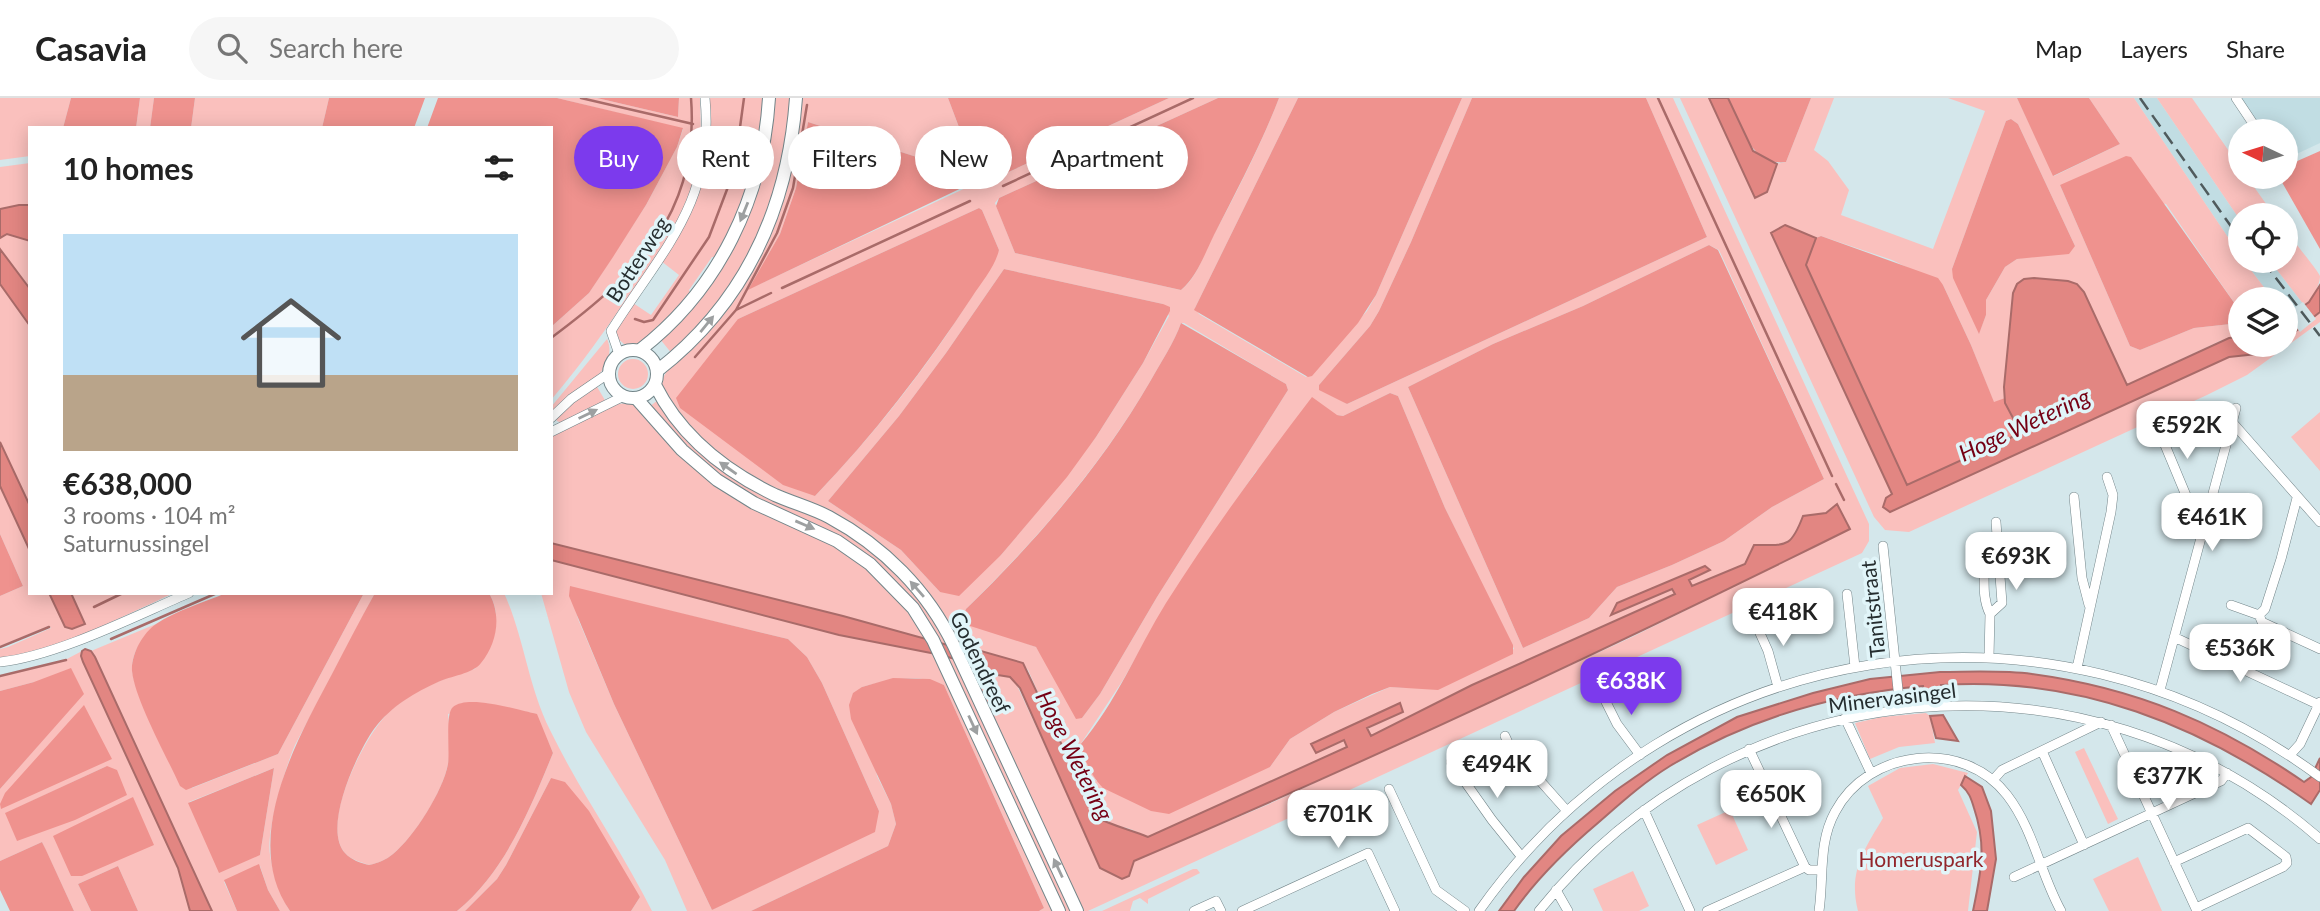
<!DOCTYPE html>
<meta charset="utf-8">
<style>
body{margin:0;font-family:Lato,sans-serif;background:#f6f6f6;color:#222;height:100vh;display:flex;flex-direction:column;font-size:26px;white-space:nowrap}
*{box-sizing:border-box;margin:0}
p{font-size:23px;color:#767676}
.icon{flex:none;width:38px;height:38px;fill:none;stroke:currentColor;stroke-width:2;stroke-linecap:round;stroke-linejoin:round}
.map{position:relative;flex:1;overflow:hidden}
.side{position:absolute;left:28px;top:28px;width:525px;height:469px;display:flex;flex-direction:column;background:#fff;border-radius:0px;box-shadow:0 4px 18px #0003}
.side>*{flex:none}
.banner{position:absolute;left:574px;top:28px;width:665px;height:63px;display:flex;gap:14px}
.needle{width:46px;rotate:274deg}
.tools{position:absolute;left:2228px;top:21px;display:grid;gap:14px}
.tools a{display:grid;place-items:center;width:70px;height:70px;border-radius:50%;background:#fff;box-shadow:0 4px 18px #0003;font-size:35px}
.price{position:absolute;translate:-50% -60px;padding:0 16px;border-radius:14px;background:#fff;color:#222;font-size:23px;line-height:46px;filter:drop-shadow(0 2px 4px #0008)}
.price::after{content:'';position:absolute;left:50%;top:42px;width:21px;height:16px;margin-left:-10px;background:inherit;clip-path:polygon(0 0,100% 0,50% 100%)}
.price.current{background:#7c3aed;color:#fff}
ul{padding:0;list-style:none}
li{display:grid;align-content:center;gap:14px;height:371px;padding:0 35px}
li span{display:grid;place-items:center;height:217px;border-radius:0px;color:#555}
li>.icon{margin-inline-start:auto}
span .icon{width:126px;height:126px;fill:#fffc;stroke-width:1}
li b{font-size:30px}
h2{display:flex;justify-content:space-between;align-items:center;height:84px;padding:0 35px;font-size:30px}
.pill{padding:0 24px;border-radius:32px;background:#fff;box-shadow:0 4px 18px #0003;font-size:24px;line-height:63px}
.pill.current{background:#7c3aed;color:#fff}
header{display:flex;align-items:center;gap:42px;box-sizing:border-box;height:98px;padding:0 35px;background:#fff;border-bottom:2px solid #e0e0e0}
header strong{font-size:33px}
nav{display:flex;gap:38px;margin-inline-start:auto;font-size:24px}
.search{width:490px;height:63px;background:#f6f6f6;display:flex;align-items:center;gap:18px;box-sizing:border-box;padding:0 24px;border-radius:38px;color:#767676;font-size:26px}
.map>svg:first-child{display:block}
.built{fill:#c1dde3}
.green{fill:#fac0bd;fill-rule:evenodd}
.forest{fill:#ef928e}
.water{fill:#e28682;stroke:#a96b69;stroke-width:2}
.pier{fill:#d4e7eb}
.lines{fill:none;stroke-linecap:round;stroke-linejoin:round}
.stream{stroke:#a96b69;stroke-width:2.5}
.street-casing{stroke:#738589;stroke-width:10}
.secondary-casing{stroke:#738589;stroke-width:14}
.street{stroke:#fff;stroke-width:9}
.secondary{stroke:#fff;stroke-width:12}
.rail{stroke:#505b5d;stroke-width:2.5;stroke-dasharray:14 7;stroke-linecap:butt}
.oneway{fill:#9da0a1}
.labels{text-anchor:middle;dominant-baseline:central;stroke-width:7;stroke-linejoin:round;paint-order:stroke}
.street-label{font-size:21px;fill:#252d2f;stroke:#e1f5f9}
.park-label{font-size:21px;fill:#92262b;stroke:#e1f5f9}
.water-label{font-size:23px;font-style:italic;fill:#750014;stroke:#e1f5f9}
</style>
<header>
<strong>Casavia</strong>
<div class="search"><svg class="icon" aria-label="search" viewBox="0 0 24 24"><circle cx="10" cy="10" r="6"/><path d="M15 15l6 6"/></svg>Search here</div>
<nav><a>Map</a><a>Layers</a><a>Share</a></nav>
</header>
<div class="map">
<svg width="2320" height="813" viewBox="0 0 2320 813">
<rect width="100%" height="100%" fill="#d4e7eb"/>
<path class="built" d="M2134,0H2157L2240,122V157Z
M2237,0H2320V45L2286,61V33H2260Z
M2244,163H2270L2304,207L2287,220L2286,201H2273Z"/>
<path class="green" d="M0,0H71L63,30H30V58L0,62Z
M140,0H154L150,30H136Z
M195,0H329L322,30H191Z
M557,0H597L678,19L679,0H700C701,27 702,54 694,80C683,123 657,158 632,193C606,231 581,267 551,302V229L589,195L646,107L677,49L683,31Z
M707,0H765L758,59L730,138L714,159H712L689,192L690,194L684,208L638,247L624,246L616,239L615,231L633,205L651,217L679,177L661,163L683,129L699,89Z
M771,0H792L789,43L766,125L721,204L673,257L660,241L730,153Z
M799,0H948L965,45L989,83L1169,0H1218L999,100L995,105L1015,155L1181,192C1196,181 1203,158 1211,142C1236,96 1260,49 1279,0H1298L1195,210L1199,216L1306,279L1367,213L1376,197L1462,0H1472L1411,144L1379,213L1370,228L1319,287L1347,306L1707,139L1646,0H1673L1869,426V443L1862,455L1088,813H1080L965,564L986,569L985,575L1010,579L1015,583L1053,665L1129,778L1134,763L1267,707L1630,540L1850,431L1837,406L1826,415L1803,418C1791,450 1787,447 1754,447L1745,466L1692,488L1688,482L1709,472L1617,505L1612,517L1672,491L1675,496L1472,587L1371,638L1367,631L1402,614L1399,605L1361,624L1344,642L1347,649L1148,739C1141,736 1134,732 1127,730C1112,726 1101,726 1091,712L1028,572L1023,566L970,550L962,551L895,463L732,370L674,315L660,285L668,271L759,155ZM808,24L960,73L970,88L749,191L780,136L796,90ZM979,110L982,112L999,152C950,241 885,325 815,398L738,221ZM1709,147L1719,152L1824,381L1772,409L1724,443L1672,467L1617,489L1589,520L1523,550L1408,289L1493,246L1583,208ZM1004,171L1163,206L1169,218L1143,265L1096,339L1031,421L1001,457L940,494L901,452L828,403L899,318L946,255ZM1181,225H1184L1286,286L1288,292L1157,499L1100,596L1082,620L1036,549L962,521L966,511C1036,442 1101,368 1151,282C1161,264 1174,245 1181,225ZM1390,295L1398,298L1445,410L1514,551L1416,590L1390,589L1334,614L1290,641L1270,669L1096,683L1080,647L1123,582L1166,506L1256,373L1337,317L1343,318Z
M1680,0H1709L1755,100L1767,94L1777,66L1786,64L1811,0H1834L1814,52L1828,63L1849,92L1841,117L1933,151L1985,13L1948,0H2017L2054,78L2120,46L2089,0H2134L2240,157V163H2244L2273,201H2240V213L2166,106L2060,87L2130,248L2140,252L2194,230L2240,225V239L2222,242L2126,287L2084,194L2004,289L2005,300L1994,305L1971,247L1943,187L1892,162L1821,138L1816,140L1785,127L1772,135L1892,396L1886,400L1883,409L1890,414L2229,259L2257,256L2279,247H2286V241L2320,214V224L2247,277L2207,297L1909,434L1885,432L1874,419ZM2011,21L2018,26L2075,148L2017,161L2005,169L1986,202V217L1979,235L1952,171L2006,23Z
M2157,0H2192L2240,69V79H2247L2274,117H2240V122Z
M30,65V107L0,111V69Z
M2286,132C2292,142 2317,171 2320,178C2320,187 2312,203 2304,207L2270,163H2286Z
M7,136L30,143V191L0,151V140Z
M0,186L30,228V408L0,344Z
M607,241C621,272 572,299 551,316V309Z
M618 276a15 15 0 1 1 30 0a15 15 0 1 1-30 0Z
M596,287L606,304L562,325L557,323L556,321L574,303Z
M658,302L697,348L849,434L911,487L951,548L939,545L892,482L707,371L649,309Z
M631,305L638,308L687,361L837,446L888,486L930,542L843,518L551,445V338L617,306Z
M2320,314V373L2291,339Z
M0,388L30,453V495H49L68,531L85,525L71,495H174C121,519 57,553 0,562V551L8,549L51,530L49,528L0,548V498L23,488L0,436Z
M551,462L839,537L936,556L1057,813H1039L1044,810L944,587C916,575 890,581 862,589L877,678L891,706L896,726L888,748L751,813H687L665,762L586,634L569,594L541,495H551ZM570,489L788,541L807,559L822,585L879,713L712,812L614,606L578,521Z
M364,495H375L295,647C285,671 266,731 270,757C273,776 280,798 290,813H280L268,792L260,768L224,784L237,813H212L91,553L156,526C144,538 133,551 132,568C131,598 176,662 192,690L278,656ZM274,670L260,757L189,704Z
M489,495H504C524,539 528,588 550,632C580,694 621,751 652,813H631L640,799L551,680L506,767L497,781L465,813H457C505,774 530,711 553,655L536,616L485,605L448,616C450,634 452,653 447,670C441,696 414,739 393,756C386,762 378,765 369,767C361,764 351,762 345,755C319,726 365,637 389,614C412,593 445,579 475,571C488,545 506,524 489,495Z
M82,553L81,558L83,564L178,770L190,813H138L118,768L78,786L91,813H74L42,744L0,763V691L83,596L34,584L0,593V578L65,562ZM107,668L18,742H17L6,715Z
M945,558L957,561L1074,813H1062Z
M1926,615L1930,618L1935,645L1899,649L1870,661L1855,625L1882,619Z
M2084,650L2118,721L2108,726L2075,654Z
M1933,666L1968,675L1958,692L1977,734L1968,813H1858C1848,774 1864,752 1883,720L1868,688L1900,670Z
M1730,712L1748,752L1716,767L1697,727Z
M2138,759L2162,813H2109L2093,781Z
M1193,771H1197L1200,775L1148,801V806L1140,800L1133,803L1130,813H1102Z
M1633,773L1649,808L1639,813H1603L1593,791Z"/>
<path class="forest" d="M71,0H140L136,30H63Z
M154,0H195L191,30H150Z
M329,0H425L414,30H322Z
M438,0H557L683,30L677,49L646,107L613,159L589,195L551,229V30H427Z
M597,0H679L678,19Z
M948,0H1169L989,83L965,45Z
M1218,0H1279C1261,47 1237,92 1214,137C1205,155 1197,179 1181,192L1015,155L996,108L999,100Z
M1298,0H1462L1376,197L1358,225L1312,278L1308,279L1194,212Z
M1472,0H1646L1707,139L1347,306L1319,292V287L1370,228L1379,213L1411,144Z
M1728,0H1811L1786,64C1751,69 1739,25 1728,0Z
M2017,0H2089L2120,46L2053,78Z
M2011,21L2018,26L2075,148L2069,156L2017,161L2005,169L1986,202V217L1979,236L1953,180L1952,171L2006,23Z
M808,24L960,73L969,78L972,85L748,192L780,136L796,90Z
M2320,53V151L2279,79H2286V68Z
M2126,58L2131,59L2240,213V225L2194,230L2140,252L2130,248L2060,87Z
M979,110L982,112L999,152C995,169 981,185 972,199C926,269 873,338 815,398L783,387L680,310L676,300L738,221Z
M1821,138L1938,180L1943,187L1971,247L1994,304L2005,300L2021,335L1907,387L1806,166L1816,140Z
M1709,147L1718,152L1824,381L1772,409L1724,443L1672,467L1617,489L1589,520L1523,550L1408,289L1493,246L1583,208Z
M1004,171L1163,206L1170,209V213L1143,265L1096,339L1067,379L1001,457L959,498L940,494L901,452L828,403L899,318L946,255Z
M1181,225L1286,286L1288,292L1157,499L1100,596L1082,620L1076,621L1036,549L967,527L962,521L966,511C1036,443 1102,367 1151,282C1161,264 1174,245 1181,225Z
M1390,295L1398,298L1445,410L1513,547V556L1438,592L1390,589L1372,596L1334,614L1290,641L1270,669L1169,716L1151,713L1103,690C1091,678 1085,662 1080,647C1116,605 1137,552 1166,505C1211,434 1261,366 1312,299L1337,317L1343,318Z
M0,436L23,488L0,498Z
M570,488L788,541L807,559L822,585L879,713L875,734L712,812L614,606L569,498Z
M226,495H364L278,656L186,692L180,688C167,659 135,602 132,573C131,556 143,535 156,526C175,513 205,504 226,495Z
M375,495H489C502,518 497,545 481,565C473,576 450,578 438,584C427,589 415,595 405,602C393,610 382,620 374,631C357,655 322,730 345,755C351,762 361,765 369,767C378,765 386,762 393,756C414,739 443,693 448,666C450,653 445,615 453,609C468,596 518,612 537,616L553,655C530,711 505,774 457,813H290C240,742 297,642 332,576C346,549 360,522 375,495Z
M71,570L84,596L0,691V593L34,584Z
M893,580L930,581L944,587L1044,810L1039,813H751L888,748L896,726L891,706L851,621L849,607L853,595L862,589Z
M84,607L112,661L1,711L0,706L5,695Z
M107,668L117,672L127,697L75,722L17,743L5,715Z
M274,670L260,757L219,775L188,705Z
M551,680L565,684L589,713L640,799L631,813H465L497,781L506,767Z
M133,699L154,747L82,778H71L53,738Z
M42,744L46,752L74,813H10L0,792V763Z
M259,766L268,792L280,813H237L224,782Z
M118,768L138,813H91L78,786Z"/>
<path class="water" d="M1709,0H1728L1753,53L1777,66L1767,94L1755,100Z
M19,107H30V143L7,136L0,140V111Z
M1785,127L1816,140L1806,167L1907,387L2021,335L2005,305L2004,289L2013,195L2017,186L2024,181L2034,180L2068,183L2077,186L2084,194L2127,287L2229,240L2240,239V247H2279L2257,256L2229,259L1890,414L1883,409L1886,400L1892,396L1771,135Z
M0,151L30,191V228L0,186Z
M2320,187V214L2286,241V221L2309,204Z
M0,344L30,408V453L0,388Z
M1837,406L1850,431C1614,548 1376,660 1134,763L1129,778L1122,781L1100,770L1020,590L1010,579L985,575L986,569L936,556L839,537L551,462V445L843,518L962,551L967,549L1023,565L1096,719C1113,728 1131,732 1148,739L1347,649L1344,642L1316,655L1311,646L1400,605L1403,614L1367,630L1371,638L1472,587L1675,496L1672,491L1611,517L1617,505L1705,468L1710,472L1689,482L1692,488L1745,466L1754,447C1787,447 1791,450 1803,418L1826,415Z
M49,495H71L85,526L72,531L65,529Z
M85,551L91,553L95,559L212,813H190L178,770L83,564L81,558L82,553Z
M1940,574C1970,574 2001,572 2032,576C2136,590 2218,625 2304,684L2311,679L2320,660V692L2311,706C2200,627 2079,578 1941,587L1940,596L1924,597L1923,588C1834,596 1747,621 1670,668C1644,684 1622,704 1599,724C1567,751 1538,779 1514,813H1499L1524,779L1561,738L1615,693L1667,657L1737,619L1813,595L1870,581Z
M1943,617L1958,643L1936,640L1930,618Z
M1965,678L1982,689L1991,713L1996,761L1987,813H1973C1981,774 1987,749 1974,710C1971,700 1969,694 1961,687Z"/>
<path class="pier" d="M2303,204L2316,221L2300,234L2286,216Z"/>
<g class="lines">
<path class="stream" d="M581,0L693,26
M1658,0L1832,378
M1003,88L1193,0
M782,190L970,103
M736,212L771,195
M635,221L644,224L653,222L709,139L734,73L744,0
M551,240C637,176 700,115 691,0
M695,259L736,212L777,135L793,90L807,7
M1836,386L1844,402
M94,509L123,495
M111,541L217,495
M0,549L49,529
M0,578L66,562"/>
<defs>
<path id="street" d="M2236,0L2258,33
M619,256L611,233C662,152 715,104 705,0
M551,320L571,301L609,275
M2155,323L2190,407L2197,415L2207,418
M2232,324L2320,424
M551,334L624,298
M2074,399L2082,480L2089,507
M1979,441C1990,468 1978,492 1990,516
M1883,448L1900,611
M1847,496L1855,569
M2231,507L2259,517L2265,511L2281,461L2297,400
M2259,517L2262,524L2320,551
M1754,522L1768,553L1778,589
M2174,539L2319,607
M1989,559L1990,516L2002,505L1996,424
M0,564C57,558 135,518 189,495
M2077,570L2111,414L2113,397L2107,379
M2160,592L2236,310
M1601,594L1617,626L1640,657
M1845,620L1871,675
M2111,627L2197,813
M1505,638L1510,649L1567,713
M1749,651L1805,769L1809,772H1821
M2042,653L2084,747
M2290,657L2300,646L2320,604
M1451,664L1492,722L1521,758
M1993,682L2002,672L2101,624
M1389,691L1436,792L1465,813
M1644,712L1690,813
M2174,764L2248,730L2286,759L2287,765L2283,769L2196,810
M2014,779L2221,683L2227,675
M1556,792L1568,813
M1194,813L1216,803L1221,813
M1242,813L1368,755L1395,813
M1479,813C1675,536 2048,478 2320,679
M1539,813C1732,572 2086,537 2320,741
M1707,813L1805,769
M1819,813C1824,779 1818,745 1835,714C1868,651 1963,640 2007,697C2034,732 2040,775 2061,813"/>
<path id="secondary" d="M640,252C719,191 763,99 769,0
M609 276a24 24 0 1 1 48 0a24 24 0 1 1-48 0Z
M657,273C746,204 788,110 796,0
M655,287C680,337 725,373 775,397C793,405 812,410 829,419C883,448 928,493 954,548L1077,813
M636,300L682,352L717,382L754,405L837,443L870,466L913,510L933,542L1059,813"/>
</defs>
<use href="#street" class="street-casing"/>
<use href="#secondary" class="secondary-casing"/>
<use href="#street" class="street"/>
<use href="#secondary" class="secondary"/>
<path class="rail" d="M2140,0L2240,141
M2263,163L2320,238"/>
</g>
<defs><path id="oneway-solid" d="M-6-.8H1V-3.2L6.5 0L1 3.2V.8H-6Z" transform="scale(1.75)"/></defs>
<g class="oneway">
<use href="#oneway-solid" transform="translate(744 114) rotate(112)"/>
<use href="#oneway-solid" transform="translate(707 226) rotate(-51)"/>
<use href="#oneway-solid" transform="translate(588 316) rotate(-26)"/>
<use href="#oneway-solid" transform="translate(728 370) rotate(-145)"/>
<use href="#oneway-solid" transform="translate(805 427) rotate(23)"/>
<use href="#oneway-solid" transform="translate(917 491) rotate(-131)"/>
<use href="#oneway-solid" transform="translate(973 627) rotate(65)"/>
<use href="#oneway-solid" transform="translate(1058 770) rotate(-115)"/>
</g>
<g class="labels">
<g class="street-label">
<text transform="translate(637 161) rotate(-57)">Botterweg</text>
<text transform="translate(1872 511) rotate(-96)">Tanitstraat</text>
<text transform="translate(981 564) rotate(64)">Godendreef</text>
<text transform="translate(1892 599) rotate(-7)">Minervasingel</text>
</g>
<g class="park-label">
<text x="1921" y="760">Homeruspark</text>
</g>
<g class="water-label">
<text transform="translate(2024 326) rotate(-25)">Hoge Wetering</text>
<text transform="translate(1075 657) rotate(63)">Hoge Wetering</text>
</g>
</g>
</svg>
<div class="tools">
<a><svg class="needle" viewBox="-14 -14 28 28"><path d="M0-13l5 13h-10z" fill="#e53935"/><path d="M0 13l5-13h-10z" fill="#767676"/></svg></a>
<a><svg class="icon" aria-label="locate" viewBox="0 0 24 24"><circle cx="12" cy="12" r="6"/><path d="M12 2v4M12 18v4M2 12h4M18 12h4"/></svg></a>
<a><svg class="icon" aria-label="layers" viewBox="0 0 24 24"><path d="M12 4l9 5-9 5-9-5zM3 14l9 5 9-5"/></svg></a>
</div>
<b class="price" style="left:2187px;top:363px">€592K</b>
<b class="price" style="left:2212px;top:455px">€461K</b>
<b class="price" style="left:2016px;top:494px">€693K</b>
<b class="price" style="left:1783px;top:550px">€418K</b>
<b class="price" style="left:2240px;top:586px">€536K</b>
<b class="price current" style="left:1631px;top:619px">€638K</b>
<b class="price" style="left:1497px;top:702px">€494K</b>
<b class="price" style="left:2168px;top:714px">€377K</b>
<b class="price" style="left:1771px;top:732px">€650K</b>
<b class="price" style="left:1338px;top:752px">€701K</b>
<div class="banner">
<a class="pill current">Buy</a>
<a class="pill">Rent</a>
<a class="pill">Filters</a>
<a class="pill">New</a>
<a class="pill">Apartment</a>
</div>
<section class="side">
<h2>10 homes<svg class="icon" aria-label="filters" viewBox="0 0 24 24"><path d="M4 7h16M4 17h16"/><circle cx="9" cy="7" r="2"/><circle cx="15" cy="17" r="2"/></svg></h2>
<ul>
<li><span style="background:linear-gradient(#bfe0f5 65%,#b9a48a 0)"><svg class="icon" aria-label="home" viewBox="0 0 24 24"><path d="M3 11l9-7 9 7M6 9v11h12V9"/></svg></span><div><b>€638,000</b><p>3 rooms · 104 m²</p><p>Saturnussingel</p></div></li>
</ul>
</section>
</div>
